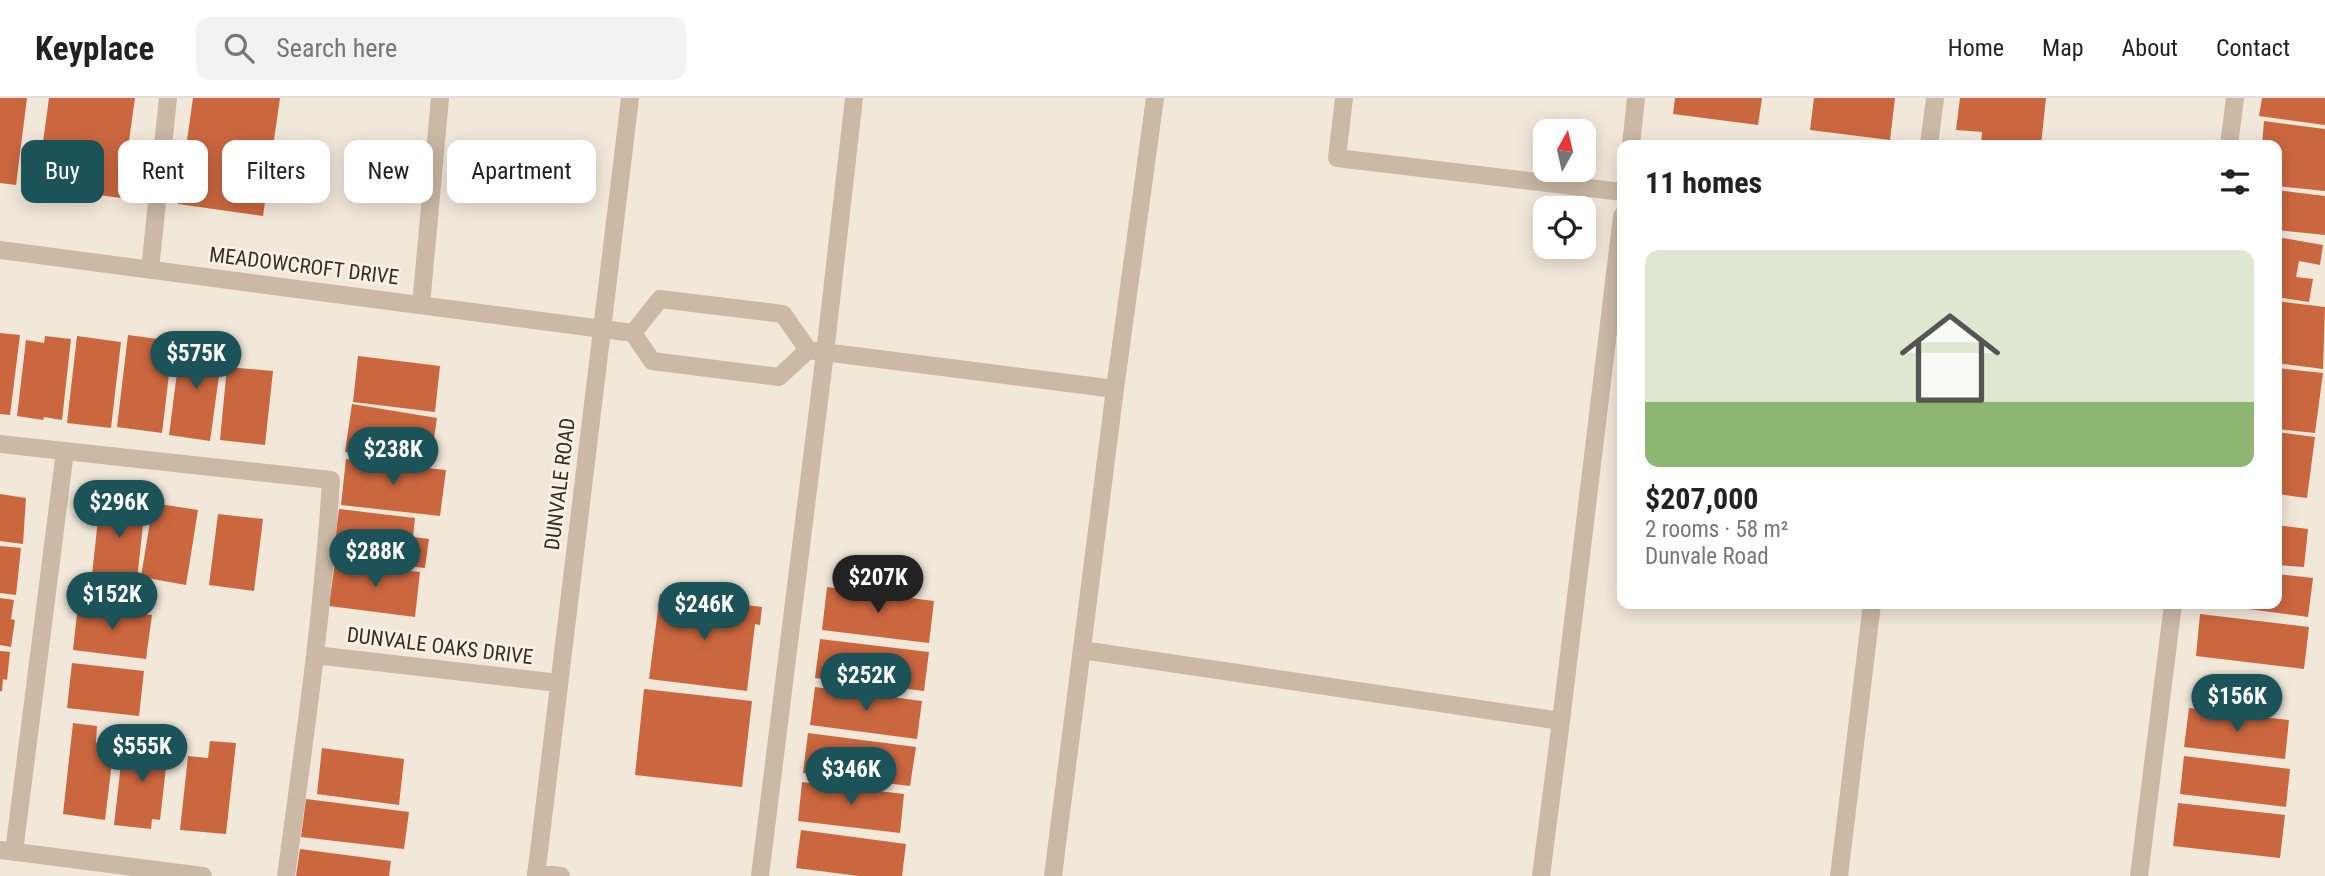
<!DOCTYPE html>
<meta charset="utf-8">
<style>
body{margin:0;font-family:"Roboto Condensed",sans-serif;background:#f2f2f2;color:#222;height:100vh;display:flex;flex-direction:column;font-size:26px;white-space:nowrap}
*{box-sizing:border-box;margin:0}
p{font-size:23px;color:#767676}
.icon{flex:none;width:38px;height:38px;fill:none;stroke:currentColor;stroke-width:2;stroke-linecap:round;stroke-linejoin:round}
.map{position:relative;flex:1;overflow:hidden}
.drawer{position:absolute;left:1617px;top:42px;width:665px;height:469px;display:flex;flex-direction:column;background:#fff;border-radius:14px;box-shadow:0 4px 18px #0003}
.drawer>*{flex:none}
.hud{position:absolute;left:21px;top:42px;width:665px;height:63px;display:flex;gap:14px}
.needle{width:46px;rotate:8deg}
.buttons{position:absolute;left:1533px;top:21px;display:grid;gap:14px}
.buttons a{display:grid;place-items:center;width:63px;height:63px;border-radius:14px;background:#fff;box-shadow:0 4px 18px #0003;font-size:35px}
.price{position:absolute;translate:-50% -60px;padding:0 16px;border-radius:24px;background:#1b5359;color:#fff;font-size:23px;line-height:46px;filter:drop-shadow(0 2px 4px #0008)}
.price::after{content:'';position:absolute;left:50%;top:42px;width:21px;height:16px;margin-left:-10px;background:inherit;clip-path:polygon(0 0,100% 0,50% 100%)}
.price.on{background:#222;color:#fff}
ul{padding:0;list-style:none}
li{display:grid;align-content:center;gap:14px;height:371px;padding:0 28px}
li span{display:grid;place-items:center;height:217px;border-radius:14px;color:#555}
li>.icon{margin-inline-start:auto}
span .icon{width:126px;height:126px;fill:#fffc;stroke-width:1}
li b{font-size:30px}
h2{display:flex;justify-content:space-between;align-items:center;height:84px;padding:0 28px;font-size:30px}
.chip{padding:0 24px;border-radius:14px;background:#fff;box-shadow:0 4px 18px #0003;font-size:24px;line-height:63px}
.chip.on{background:#1b5359;color:#fff}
header{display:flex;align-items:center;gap:42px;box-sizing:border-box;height:98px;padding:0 35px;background:#fff;border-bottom:2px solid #e0e0e0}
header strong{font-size:33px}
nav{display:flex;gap:38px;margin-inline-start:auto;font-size:24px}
.search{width:490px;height:63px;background:#f2f2f2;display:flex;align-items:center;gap:18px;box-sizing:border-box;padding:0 24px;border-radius:14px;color:#767676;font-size:26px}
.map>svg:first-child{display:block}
.building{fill:#cb673f}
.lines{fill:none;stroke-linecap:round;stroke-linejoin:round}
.minor{stroke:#cbb8a5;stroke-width:18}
.labels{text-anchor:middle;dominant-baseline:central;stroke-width:5;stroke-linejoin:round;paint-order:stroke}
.street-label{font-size:21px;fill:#362c27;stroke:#faf2e6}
</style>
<header>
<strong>Keyplace</strong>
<div class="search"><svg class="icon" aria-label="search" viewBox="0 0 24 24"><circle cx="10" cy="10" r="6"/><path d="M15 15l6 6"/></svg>Search here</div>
<nav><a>Home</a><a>Map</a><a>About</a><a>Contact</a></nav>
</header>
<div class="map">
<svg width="2325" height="778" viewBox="0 0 2325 778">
<rect width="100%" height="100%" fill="#f2e8da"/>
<path class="building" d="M0,0H27L16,87L0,85Z
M49,0H135L121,100L37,89Z
M193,0H280L263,118L178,106Z
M1675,0H1762L1758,27L1673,16Z
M1814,0H1895L1890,42L1810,32Z
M1960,0H2046L2041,47H1981L1982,34L1956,32Z
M2262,0H2325V27L2259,18Z
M2264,23L2325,31V93L2277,88V47H2262Z
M2277,92L2325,98V137L2277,132Z
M2277,139L2323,147L2320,167L2299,163L2296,179L2313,181L2309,204L2277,199Z
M2277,203L2325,209L2323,271L2277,265Z
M0,235L20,237L10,317L0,316Z
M128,237L173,243L162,335L117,329Z
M45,238L71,241L62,322L44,319L43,322L17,318L26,242L44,245Z
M77,238L121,244L111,330L67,325Z
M181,243L223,249L210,343L169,337Z
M358,258L440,268L435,314L353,304Z
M227,269L273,273L265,347L220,342Z
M2277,270L2323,275L2315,335L2277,331Z
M352,306L437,320L430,367L345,354Z
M2277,334L2315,339L2307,400L2277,396Z
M346,361L446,372L440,418L341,407Z
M0,396L26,400L23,446L0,443Z
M100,403L145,408L137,482L92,477Z
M153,405L198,412L186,487L141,479Z
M339,411L415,420L413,439L429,441L425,470L333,459Z
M218,416L263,421L254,493L209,487Z
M2277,427L2308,431L2304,469L2277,467Z
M0,448L21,450L16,497L0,495Z
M335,464L420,474L415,519L329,508Z
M2277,476L2313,480L2308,519L2218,507L2277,506Z
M827,489L934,503L929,545L822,532Z
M660,496L762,509L760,527L755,526L747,593L649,581Z
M0,500L14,502L11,521L15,522L11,549L0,547Z
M78,507L152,517L146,561L73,552Z
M2200,516L2309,529L2304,571L2196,558Z
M820,541L929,554L924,593L815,580Z
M0,553L10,554L7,582L3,581L2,593H0Z
M72,565L144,573L139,618L67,610Z
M815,589L922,603L917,641L810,627Z
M644,591L752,603L742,689L635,677Z
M2189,610L2289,622L2285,661L2184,649Z
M73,625L97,628L96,645L114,648L105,722L63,716Z
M808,635L916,649L910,688L803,675Z
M142,640L169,643L160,722L152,721L151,731L114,727L123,648L141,650Z
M210,643L236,645L226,736L180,732L188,658L208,660Z
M322,650L404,661L399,707L317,696Z
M2184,658L2290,671L2286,709L2180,696Z
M802,684L904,696L900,735L798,723Z
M306,701L409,714L404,751L301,739Z
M2178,705L2285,717L2280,760L2173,748Z
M801,732L906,746L902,778H859L796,770Z
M300,751L391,763L389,778H296Z"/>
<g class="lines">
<path class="minor" d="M1344,0L1337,60L1622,94
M1631,47L1636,0
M1929,47L1935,0
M2229,47L2235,0
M0,152L633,235L652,263L779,279L808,252
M150,171L168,0
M421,207L440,0
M633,235L660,201L783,216L808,252L1115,291L1155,0
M0,346L331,382C323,515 304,646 286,778
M1082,552L1561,623L1541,778
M315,557L559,585
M1561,623L1622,118
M0,752L203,778
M14,754L65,353
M536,775L561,778
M536,778L630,0
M760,778L825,255L854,0
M1053,778L1115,291
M1839,778L1872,506
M2139,778L2173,506"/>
</g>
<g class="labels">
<g class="street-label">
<text transform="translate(304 168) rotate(7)">MEADOWCROFT DRIVE</text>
<text transform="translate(560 386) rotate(-83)">DUNVALE ROAD</text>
<text transform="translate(440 548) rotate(7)">DUNVALE OAKS DRIVE</text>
</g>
</g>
</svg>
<div class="buttons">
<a><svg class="needle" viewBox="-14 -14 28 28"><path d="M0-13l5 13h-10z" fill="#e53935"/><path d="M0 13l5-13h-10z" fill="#767676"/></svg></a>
<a><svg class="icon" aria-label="locate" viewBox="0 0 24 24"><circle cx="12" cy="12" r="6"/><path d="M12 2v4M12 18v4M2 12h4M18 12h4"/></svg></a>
</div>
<b class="price" style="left:196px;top:293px">$575K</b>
<b class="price" style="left:393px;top:389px">$238K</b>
<b class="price" style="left:119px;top:442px">$296K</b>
<b class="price" style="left:375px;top:491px">$288K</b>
<b class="price on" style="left:878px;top:517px">$207K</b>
<b class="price" style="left:112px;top:534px">$152K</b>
<b class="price" style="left:704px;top:544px">$246K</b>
<b class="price" style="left:866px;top:615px">$252K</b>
<b class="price" style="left:2237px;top:636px">$156K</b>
<b class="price" style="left:142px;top:686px">$555K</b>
<b class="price" style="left:851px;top:709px">$346K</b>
<div class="hud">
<a class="chip on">Buy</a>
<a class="chip">Rent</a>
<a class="chip">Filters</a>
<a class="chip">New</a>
<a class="chip">Apartment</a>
</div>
<section class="drawer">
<h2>11 homes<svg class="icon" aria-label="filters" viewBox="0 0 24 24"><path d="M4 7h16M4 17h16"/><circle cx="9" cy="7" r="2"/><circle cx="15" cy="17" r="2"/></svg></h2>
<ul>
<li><span style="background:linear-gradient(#dfe7d0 70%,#8fb573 0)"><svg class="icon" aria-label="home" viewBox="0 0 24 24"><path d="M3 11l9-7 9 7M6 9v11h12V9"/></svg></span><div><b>$207,000</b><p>2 rooms · 58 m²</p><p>Dunvale Road</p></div></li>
</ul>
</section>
</div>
